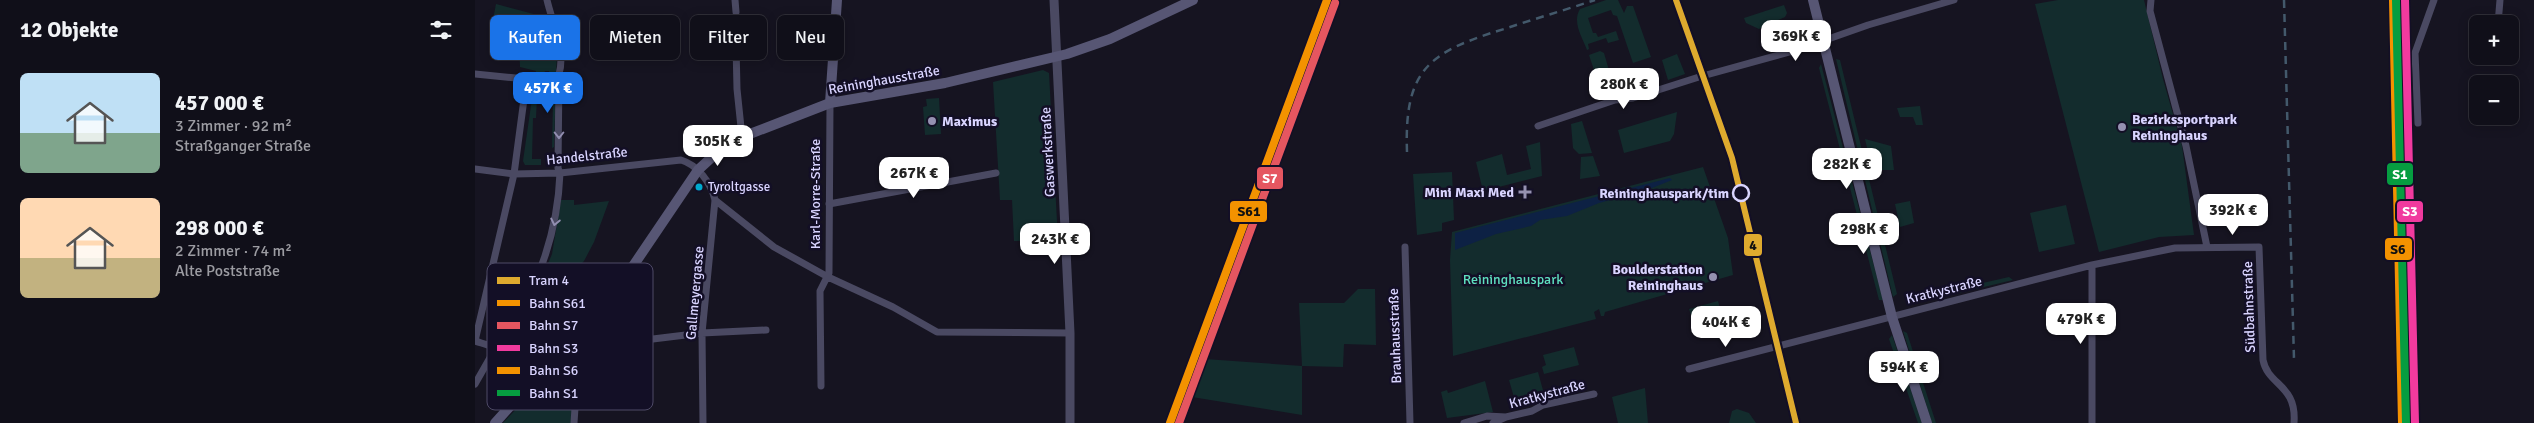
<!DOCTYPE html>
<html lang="de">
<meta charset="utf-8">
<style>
body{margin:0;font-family:Signika,sans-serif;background:#1e1d26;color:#f1f3f6;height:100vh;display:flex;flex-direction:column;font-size:19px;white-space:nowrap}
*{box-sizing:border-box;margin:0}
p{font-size:16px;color:#9c9ca2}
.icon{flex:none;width:28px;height:28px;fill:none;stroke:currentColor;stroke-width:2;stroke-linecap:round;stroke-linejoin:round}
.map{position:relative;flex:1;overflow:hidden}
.drawer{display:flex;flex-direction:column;background:#100f19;width:475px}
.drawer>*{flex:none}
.guide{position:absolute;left:15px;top:15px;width:475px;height:45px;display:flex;gap:10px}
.tools{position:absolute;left:1994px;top:15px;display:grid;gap:10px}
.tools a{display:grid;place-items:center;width:50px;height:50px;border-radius:8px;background:#100f19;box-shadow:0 2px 12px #0003,0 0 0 1px #302f38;font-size:25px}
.price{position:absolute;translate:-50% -42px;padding:0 11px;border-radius:10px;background:#fff;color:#222;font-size:16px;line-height:32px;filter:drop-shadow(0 1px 2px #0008)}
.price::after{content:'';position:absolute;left:50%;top:30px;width:15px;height:11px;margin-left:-8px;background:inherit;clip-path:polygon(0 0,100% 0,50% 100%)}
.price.current{background:#1a73e8;color:#fff}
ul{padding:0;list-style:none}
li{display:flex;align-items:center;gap:15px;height:125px;padding:0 20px}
li span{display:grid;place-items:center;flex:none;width:140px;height:100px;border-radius:8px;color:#555}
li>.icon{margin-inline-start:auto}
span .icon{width:60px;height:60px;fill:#fffc;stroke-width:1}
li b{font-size:21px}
h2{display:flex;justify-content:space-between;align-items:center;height:60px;padding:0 20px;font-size:21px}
.chip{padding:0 18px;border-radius:8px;background:#100f19;box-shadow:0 2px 12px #0003,0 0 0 1px #302f38;font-size:18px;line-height:45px}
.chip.current{background:#1a73e8;color:#fff}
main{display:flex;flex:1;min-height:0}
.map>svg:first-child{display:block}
.green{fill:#132c2d}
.water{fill:#0d2144}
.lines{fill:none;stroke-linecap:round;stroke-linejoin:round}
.minor{stroke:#4a4962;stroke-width:7}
.tertiary{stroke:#4a4962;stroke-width:9}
.secondary{stroke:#575674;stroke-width:10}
.rail{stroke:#43596b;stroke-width:2.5;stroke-dasharray:8 6;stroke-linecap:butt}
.rail-1-casing{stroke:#130f26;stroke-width:11}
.rail-2-casing{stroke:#130f26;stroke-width:11}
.rail-3-casing{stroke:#130f26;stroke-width:11}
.rail-4-casing{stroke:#130f26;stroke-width:11}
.rail-5-casing{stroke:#130f26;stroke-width:11}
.rail-1{stroke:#f39200;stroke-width:8}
.rail-2{stroke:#e55660;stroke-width:8}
.rail-3{stroke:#f13a9e;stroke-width:8}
.rail-4{stroke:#f39200;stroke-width:8}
.rail-5{stroke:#069d40;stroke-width:8}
.tram-1-casing{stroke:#130f26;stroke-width:10}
.tram-1{stroke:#deaa2e;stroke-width:6}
.oneway{stroke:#928eb0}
.poi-dot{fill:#9591b1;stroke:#130f26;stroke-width:2}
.bus-dot{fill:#00a9ce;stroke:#130f26;stroke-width:2}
.stop-dot{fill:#130f26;stroke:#d9d4ff;stroke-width:2.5}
.labels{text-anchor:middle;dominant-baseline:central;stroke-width:5;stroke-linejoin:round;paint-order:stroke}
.bus-label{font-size:13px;fill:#d9d4ff;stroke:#130f26;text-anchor:start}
.street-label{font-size:14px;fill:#d9d4ff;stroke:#130f26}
.poi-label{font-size:14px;font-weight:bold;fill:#d9d4ff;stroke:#130f26;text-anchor:start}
.stop-label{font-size:14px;font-weight:bold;fill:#d9d4ff;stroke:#130f26;text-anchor:end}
.park-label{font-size:14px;fill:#5fe0c0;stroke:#130f26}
.key{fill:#130f26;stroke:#4e4a67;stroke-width:1}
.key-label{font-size:14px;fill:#d9d4ff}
.line-badge{stroke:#130f26;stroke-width:2}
.badge-label{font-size:14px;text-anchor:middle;font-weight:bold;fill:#fff}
.pale-badge-label{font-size:14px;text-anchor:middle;font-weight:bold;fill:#111}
</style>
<main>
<section class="drawer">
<h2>12 Objekte<svg class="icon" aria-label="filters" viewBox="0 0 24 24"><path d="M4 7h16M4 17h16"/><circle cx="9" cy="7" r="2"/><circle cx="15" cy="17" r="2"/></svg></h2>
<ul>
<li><span style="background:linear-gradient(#bfe0f5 60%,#7fa58c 0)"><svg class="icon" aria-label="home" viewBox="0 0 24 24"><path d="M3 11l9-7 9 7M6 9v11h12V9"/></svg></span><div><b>457 000 €</b><p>3 Zimmer · 92 m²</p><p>Straßganger Straße</p></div></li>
<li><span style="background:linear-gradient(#ffd9b3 60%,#c2b280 0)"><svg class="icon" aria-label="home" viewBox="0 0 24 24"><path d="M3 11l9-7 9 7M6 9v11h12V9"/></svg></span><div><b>298 000 €</b><p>2 Zimmer · 74 m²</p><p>Alte Poststraße</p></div></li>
</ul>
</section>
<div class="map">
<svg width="2059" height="423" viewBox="0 0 2059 423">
<rect width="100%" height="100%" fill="#161421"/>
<path class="green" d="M1131,0H1143L1149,13L1152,6H1158L1176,57L1158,63L1142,16L1138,15L1136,10L1113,18L1118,33H1121L1123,37L1141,31L1144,40L1133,43L1131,38L1113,44L1114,49L1112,50C1107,37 1097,22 1105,9Z
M1583,0H1669L1688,79L1707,146L1719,235L1684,237L1624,252L1560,4Z
M21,4L70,17L82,48L79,147L77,148L78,99H75L74,71H70L69,75L63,76L61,118H58L57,159H66V165H50L48,161L61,71L45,67L44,44H23V40H14Z
M1309,5L1312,13L1310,17L1284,29L1271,23L1269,18Z
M1125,51L1129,53L1138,84L1137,87L1126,91L1114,55Z
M1202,54L1210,74L1193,80L1187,60Z
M1361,59L1365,60L1422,294L1418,297Z
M1346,64L1408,300H1404L1344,68Z
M568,70L574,73L583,240L539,241L537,200H525L518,82Z
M464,98L466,134L450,135L448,107L452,106L451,99Z
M1445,106L1448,125H1441L1438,117H1425L1422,108Z
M1202,112L1199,134L1195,141L1149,153L1143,130Z
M1107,121L1117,153L1104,154L1098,148L1096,124Z
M1390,139L1416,146L1419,170H1397Z
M1065,142L1067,176L1008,191L1001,162L1027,154L1032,175L1056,169L1051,146Z
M1118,156L1125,176L1105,179L1106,157Z
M1228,167L1253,238L1258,275L1130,312L1129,316H1126L1124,309L1119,312L1121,319L978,356L975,260L977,232Z
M977,172L979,220L967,223V231L942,235L938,174Z
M86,200H99V205L134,201L119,242L109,261L41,332L38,330L60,295L77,254Z
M1435,201L1439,223L1425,227L1420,204Z
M1591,205L1600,244L1564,252L1555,213Z
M1534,277L1538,280L1484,293L1433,300Z
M883,289H900L901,345L869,344L868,367L827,366V415L717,397L730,359L827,366L824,303H869Z
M1243,301L1248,319L1220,327L1214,309Z
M1428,331L1432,333L1461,423H1457Z
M1417,335L1447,423H1443L1414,339Z
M1099,347L1104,365L1069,374L1067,367L1071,365L1068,355Z
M82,365L100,374L96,423H28Z
M1063,372L1069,394L1040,401L1034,380Z
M1010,381L1018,412L972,418L966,392L972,390L973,393Z
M1170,388L1173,423H1143L1137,397Z
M1262,409L1274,413L1281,423H1254L1257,411Z"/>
<path class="water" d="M1195,178L1197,180L1172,190L1124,203L1092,216L1065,220L1056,226L1021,234L980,250V233Z"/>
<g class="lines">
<path class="minor" d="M260,0L261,12
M1676,0L1675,11L1711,146L1732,247
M2023,24L2025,0
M261,45L262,89L267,137
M0,74L41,78L51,84L39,174L0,341
M1943,123L1940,53L1959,0
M1063,126L1140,100L1158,98L1224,77L1322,50L1393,25L1479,0
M0,169L39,174L85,173L206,160C223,165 236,183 240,200L227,333L228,423
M240,200L299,247L353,277L418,307L462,332L595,333
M354,204L521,173
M930,247L935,423
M96,338L104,348L227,333L291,330
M0,341C8,343 18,349 25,344C32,339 38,325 42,318C68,273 83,226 85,173L83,168L84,74C91,52 77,22 72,0
M1214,369L1617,265L1700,248L1784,247L1788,360C1793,386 1822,384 1819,423
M0,384L16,356V347
M346,386L345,291L354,273L355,103
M99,423L104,348
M989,423L1012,416L1031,417
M1018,423L1031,417L1057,411L1068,405L1119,394
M1617,423V265"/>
<path class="tertiary" d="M579,0L595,333V423"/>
<path class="secondary" d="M1338,0L1417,317L1452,423
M355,103L362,0
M20,423L132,299L154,272L223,170L248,147L267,137L355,103L470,83L592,54L635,39L718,0"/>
<path class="rail" d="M1809,0L1819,359
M932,152C929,69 954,52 1029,29C1059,19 1090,10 1120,0"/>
<defs>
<path id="rail-1" d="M695,423L852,0"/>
<path id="rail-2" d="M704,423L860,3"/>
<path id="rail-3" d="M1930,0L1940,423"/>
<path id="rail-4" d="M1918,0L1927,423"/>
<path id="rail-5" d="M1921,0L1931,423"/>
</defs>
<use href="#rail-1" class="rail-1-casing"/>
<use href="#rail-2" class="rail-2-casing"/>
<use href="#rail-3" class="rail-3-casing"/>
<use href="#rail-4" class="rail-4-casing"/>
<use href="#rail-5" class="rail-5-casing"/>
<use href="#rail-1" class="rail-1"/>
<use href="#rail-2" class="rail-2"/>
<use href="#rail-3" class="rail-3"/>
<use href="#rail-4" class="rail-4"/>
<use href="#rail-5" class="rail-5"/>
<defs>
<path id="tram-1" d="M1201,0L1257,158L1321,423"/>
</defs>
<use href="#tram-1" class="tram-1-casing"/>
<use href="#tram-1" class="tram-1"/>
</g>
<defs><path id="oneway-chevron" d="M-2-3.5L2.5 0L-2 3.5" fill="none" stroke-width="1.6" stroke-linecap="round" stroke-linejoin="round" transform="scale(1.25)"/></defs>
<g class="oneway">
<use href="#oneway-chevron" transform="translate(84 135) rotate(90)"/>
<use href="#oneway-chevron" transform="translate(80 222) rotate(102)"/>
</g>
<g class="poi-dot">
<circle cx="457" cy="121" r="5"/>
<circle cx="1647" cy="127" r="5"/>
<path d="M1047.5 184.5h5v5h5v5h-5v5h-5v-5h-5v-5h5z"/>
<circle cx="1238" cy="277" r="5"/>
</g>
<circle class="bus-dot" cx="224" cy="187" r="4.5"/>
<circle class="stop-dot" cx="1266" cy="193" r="8"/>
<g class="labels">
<g class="bus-label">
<text x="233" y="187">Tyroltgasse</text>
</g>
<g class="street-label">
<text transform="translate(409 80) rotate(-10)">Reininghausstraße</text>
<text transform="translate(573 152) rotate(-93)">Gaswerkstraße</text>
<text transform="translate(112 156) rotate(-6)">Handelstraße</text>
<text transform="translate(340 194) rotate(-90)">Karl-Morre-Straße</text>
<text transform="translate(1469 290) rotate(-14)">Kratkystraße</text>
<text transform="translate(220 293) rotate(-85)">Gallmeyergasse</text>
<text transform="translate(1774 307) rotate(-92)">Südbahnstraße</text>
<text transform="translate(920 336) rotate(-92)">Brauhausstraße</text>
<text transform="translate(1072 394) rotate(-15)">Kratkystraße</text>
</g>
<g class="poi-label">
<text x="1657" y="119">Bezirkssportpark<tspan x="1657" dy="16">Reininghaus</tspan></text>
<text x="467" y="121">Maximus</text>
<text x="1039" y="192" text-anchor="end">Mini Maxi Med</text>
<text x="1228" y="269" text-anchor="end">Boulderstation<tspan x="1228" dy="16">Reininghaus</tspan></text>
</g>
<g class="stop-label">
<text x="1254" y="193">Reininghauspark/tim</text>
</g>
<g class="park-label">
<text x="1038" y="279">Reininghauspark</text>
</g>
</g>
<rect x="12" y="263" width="166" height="147" rx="8" class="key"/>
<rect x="22" y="277" width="23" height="7" fill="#deaa2e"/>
<rect x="22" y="300" width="23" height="6" fill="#f39200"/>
<rect x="22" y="322" width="23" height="7" fill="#e55660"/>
<rect x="22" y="345" width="23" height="6" fill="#f13a9e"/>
<rect x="22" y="367" width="23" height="7" fill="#f39200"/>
<rect x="22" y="390" width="23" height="6" fill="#069d40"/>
<g class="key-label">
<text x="54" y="285">Tram 4</text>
<text x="54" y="308">Bahn S61</text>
<text x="54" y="330">Bahn S7</text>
<text x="54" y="353">Bahn S3</text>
<text x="54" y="375">Bahn S6</text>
<text x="54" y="398">Bahn S1</text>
</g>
<g class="line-badge">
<rect x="1911" y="162" width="28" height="24" rx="5" fill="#069d40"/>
<rect x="781" y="166" width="28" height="24" rx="5" fill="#e55660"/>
<rect x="754" y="200" width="39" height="23" rx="5" fill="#f39200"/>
<rect x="1921" y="200" width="28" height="23" rx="5" fill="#f13a9e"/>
<rect x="1268" y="233" width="20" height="24" rx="5" fill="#deaa2e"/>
<rect x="1909" y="237" width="29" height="24" rx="5" fill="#f39200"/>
</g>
<g class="badge-label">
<text x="1925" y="179">S1</text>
<text x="795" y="183">S7</text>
<text x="1935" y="216">S3</text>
</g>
<g class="pale-badge-label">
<text x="774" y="216">S61</text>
<text x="1278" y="250">4</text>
<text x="1923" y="254">S6</text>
</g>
</svg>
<div class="tools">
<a>+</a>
<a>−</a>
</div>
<b class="price" style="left:1321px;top:62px">369K €</b>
<b class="price" style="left:1149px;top:110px">280K €</b>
<b class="price current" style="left:73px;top:114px">457K €</b>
<b class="price" style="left:243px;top:167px">305K €</b>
<b class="price" style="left:1372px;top:190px">282K €</b>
<b class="price" style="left:439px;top:199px">267K €</b>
<b class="price" style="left:1758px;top:236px">392K €</b>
<b class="price" style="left:1389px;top:255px">298K €</b>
<b class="price" style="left:580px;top:265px">243K €</b>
<b class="price" style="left:1606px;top:345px">479K €</b>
<b class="price" style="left:1251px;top:348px">404K €</b>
<b class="price" style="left:1429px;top:393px">594K €</b>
<div class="guide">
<a class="chip current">Kaufen</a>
<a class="chip">Mieten</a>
<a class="chip">Filter</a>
<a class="chip">Neu</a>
</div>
</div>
</main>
